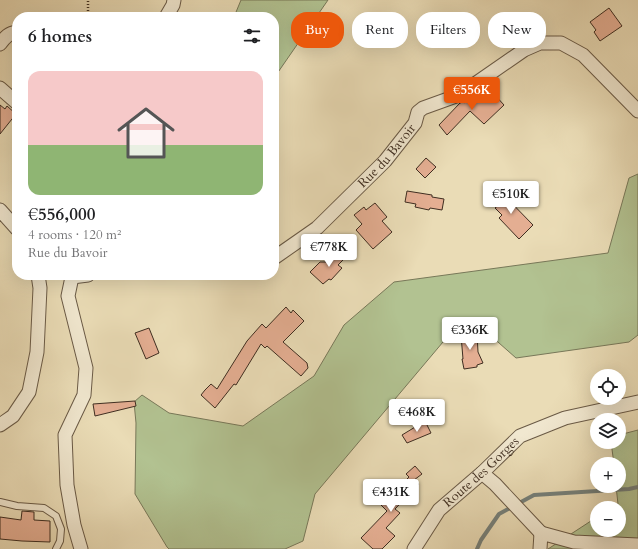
<!DOCTYPE html>
<meta charset="utf-8">
<style>
body{margin:0;font-family:Cardo,serif;background:#f6f6f6;color:#202124;height:100vh;display:flex;flex-direction:column;font-size:15px;white-space:nowrap}
*{box-sizing:border-box;margin:0}
p{font-size:13px;color:#757577}
.icon{flex:none;width:22px;height:22px;fill:none;stroke:currentColor;stroke-width:2;stroke-linecap:round;stroke-linejoin:round}
.map{position:relative;flex:1;overflow:hidden}
.drawer{position:absolute;left:12px;top:12px;width:267px;height:268px;display:flex;flex-direction:column;background:#fff;border-radius:16px;box-shadow:0 4px 16px #0002}
.drawer>*{flex:none}
.banner{position:absolute;left:291px;top:12px;width:287px;height:36px;display:flex;gap:8px}
.fabs{position:absolute;left:590px;top:369px;display:grid;gap:8px}
.fabs a{display:grid;place-items:center;width:36px;height:36px;border-radius:50%;background:#fff;box-shadow:0 4px 16px #0002;font-size:20px}
.price{position:absolute;translate:-50% -34px;padding:0 9px;border-radius:4px;background:#fff;color:#222;font-size:13px;line-height:26px;filter:drop-shadow(0 1px 2px #0008)}
.price::after{content:'';position:absolute;left:50%;top:24px;width:12px;height:9px;margin-left:-6px;background:inherit;clip-path:polygon(0 0,100% 0,50% 100%)}
.price.current{background:#ea580c;color:#fff}
ul{padding:0;list-style:none}
li{display:grid;align-content:center;gap:8px;height:212px;padding:0 16px}
li+li{border-top:1px solid #e0e0e0}
li span{display:grid;place-items:center;height:124px;border-radius:12px;color:#555}
li>.icon{margin-inline-start:auto}
span .icon{width:72px;height:72px;fill:#fffc;stroke-width:1}
li b{font-size:17px}
h2{display:flex;justify-content:space-between;align-items:center;height:48px;padding:0 16px;font-size:17px}
.tag{padding:0 14px;border-radius:16px;background:#fff;box-shadow:0 4px 16px #0002;font-size:14px;line-height:36px}
.tag.current{background:#ea580c;color:#fff}
.map>svg:first-child{display:block}
.green{fill:#b2c291;stroke:#787859}
.lines{fill:none;stroke-linecap:round;stroke-linejoin:round}
.stream{stroke:#76817b;stroke-width:4}
.building{fill:#e4ae92;stroke:#3f2e21}
.lane-casing{stroke:#6a5a46;stroke-width:8}
.street-casing{stroke:#6a5a46;stroke-width:15}
.path{stroke:#3f2e21;stroke-width:2.5;stroke-dasharray:1 2;stroke-linecap:butt}
.lane{stroke:#f1e8d0;stroke-width:6}
.street{stroke:#f1e8d0;stroke-width:13}
.labels{text-anchor:middle;dominant-baseline:central;stroke-width:3;stroke-linejoin:round;paint-order:stroke}
.street-label{font-size:13px;fill:#3f2e21;stroke:#f1e8d0}
</style>
<div class="map">
<svg width="638" height="549" viewBox="0 0 638 549">
<rect width="100%" height="100%" fill="#eadcb6"/>
<filter id="stains"><feTurbulence type="fractalNoise" baseFrequency=".005" numOctaves="4"/><feColorMatrix values="0 0 0 0 .2 0 0 0 0 .09 0 0 0 0 .02 0 0 0 .5 -.17"/></filter>
<radialGradient id="worn" r=".72"><stop offset=".6" stop-color="#630" stop-opacity="0"/><stop offset="1" stop-color="#630" stop-opacity=".3"/></radialGradient>
<path class="green" d="M241,0H328L274,78V17H234Z
M638,174V335L629,342L516,358L473,320L443,342L315,494L303,541L285,549H169L167,547L135,494L136,423L134,402L142,395L169,413L243,426L314,376L344,325L394,282L608,253L629,178Z
M638,430V549H548L597,517V530H619V508H612L618,504L616,486H619V464H614L611,442H619V435Z"/>
<g class="lines">
<path class="stream" d="M477,549L481,540L499,514L534,495L629,489L638,487"/>
</g>
<path class="building" d="M609,8L622,26L600,41L594,32L596,30L590,22Z
M476,93L487,102L494,94L504,105L484,124L470,111L447,135L439,125L460,103L463,102L464,103Z
M0,105L5,109L7,106L16,114L0,134Z
M426,158L436,167L425,178L416,169Z
M497,188L533,225L519,239L499,218L502,215L495,208L500,204L490,194Z
M407,191L432,195V197L444,199L442,210L430,208L429,210L415,207L416,204L405,202Z
M375,203L387,217L382,221L392,232L373,249L356,230L362,224L354,215L364,207L366,210Z
M338,249L346,257L338,265L342,268L331,280L329,279L323,284L310,272L320,262H327Z
M286,307L291,313L293,310L304,321L283,342L307,363L308,368L301,376L267,346L265,348L261,344L236,385L234,384L215,408L201,395L205,390L211,384L217,389L247,341L262,324L266,328Z
M149,328L159,353L146,359L135,333Z
M477,333L478,352L483,363L477,365V367L464,369L462,359H463L461,335Z
M135,401L136,406L95,416L93,404Z
M425,421L431,433L407,443L402,435Z
M415,466L422,474L414,480L419,484L395,509L400,513L386,528L395,536L382,549H373L361,538L387,511L381,505L409,477L406,474Z
M22,511L34,512V520L50,521V542L22,541L0,539V517L21,520Z"/>
<g class="lines">
<defs>
<path id="lane" d="M0,502L17,506L44,508L56,516L61,529L60,541L56,549"/>
<g id="street">
<path d="M166,17L173,5L174,0"/>
<path d="M0,44C5,37 9,33 17,32"/>
<path d="M0,88L17,103"/>
<path d="M0,210L17,229"/>
<path id="s1" d="M274,258L317,228L385,161L415,123L418,112L423,108L459,95L524,50L540,43H561L583,55L638,111"/>
<path d="M71,275L72,277L68,296L86,368L84,395L65,435L67,485L74,525L81,549"/>
<path d="M72,277L88,275"/>
<path d="M0,425L13,416L29,392L37,352L40,288L38,275"/>
<path d="M482,473L495,484L541,533"/>
<path id="s2" d="M414,549L439,510L482,473L520,436L565,418L638,402"/>
<path d="M540,549L541,533L574,542L638,545"/>
</g>
</defs>
<use href="#lane" class="lane-casing"/>
<use href="#street" class="street-casing"/>
<path class="path" d="M88,17V0"/>
<use href="#lane" class="lane"/>
<use href="#street" class="street"/>
</g>
<g class="labels">
<g class="street-label">
<text stroke="none"><textPath href="#s1" startOffset="153">Rue du Bavoir</textPath></text>
<text stroke="none"><textPath href="#s2" startOffset="103">Route des Gorges</textPath></text>
</g>
</g>
<rect width="100%" height="100%" filter="url(#stains)"/>
<rect width="100%" height="100%" fill="url(#worn)"/>
</svg>
<div class="fabs">
<a><svg class="icon" aria-label="locate" viewBox="0 0 24 24"><circle cx="12" cy="12" r="6"/><path d="M12 2v4M12 18v4M2 12h4M18 12h4"/></svg></a>
<a><svg class="icon" aria-label="layers" viewBox="0 0 24 24"><path d="M12 4l9 5-9 5-9-5zM3 14l9 5 9-5"/></svg></a>
<a>+</a>
<a>−</a>
</div>
<b class="price current" style="left:472px;top:111px">€556K</b>
<b class="price" style="left:511px;top:215px">€510K</b>
<b class="price" style="left:329px;top:268px">€778K</b>
<b class="price" style="left:470px;top:351px">€336K</b>
<b class="price" style="left:417px;top:433px">€468K</b>
<b class="price" style="left:391px;top:513px">€431K</b>
<div class="banner">
<a class="tag current">Buy</a>
<a class="tag">Rent</a>
<a class="tag">Filters</a>
<a class="tag">New</a>
</div>
<section class="drawer">
<h2>6 homes<svg class="icon" aria-label="filters" viewBox="0 0 24 24"><path d="M4 7h16M4 17h16"/><circle cx="9" cy="7" r="2"/><circle cx="15" cy="17" r="2"/></svg></h2>
<ul>
<li><span style="background:linear-gradient(#f6c9c9 60%,#8fb573 0)"><svg class="icon" aria-label="home" viewBox="0 0 24 24"><path d="M3 11l9-7 9 7M6 9v11h12V9"/></svg></span><div><b>€556,000</b><p>4 rooms · 120 m²</p><p>Rue du Bavoir</p></div></li>
</ul>
</section>
</div>
